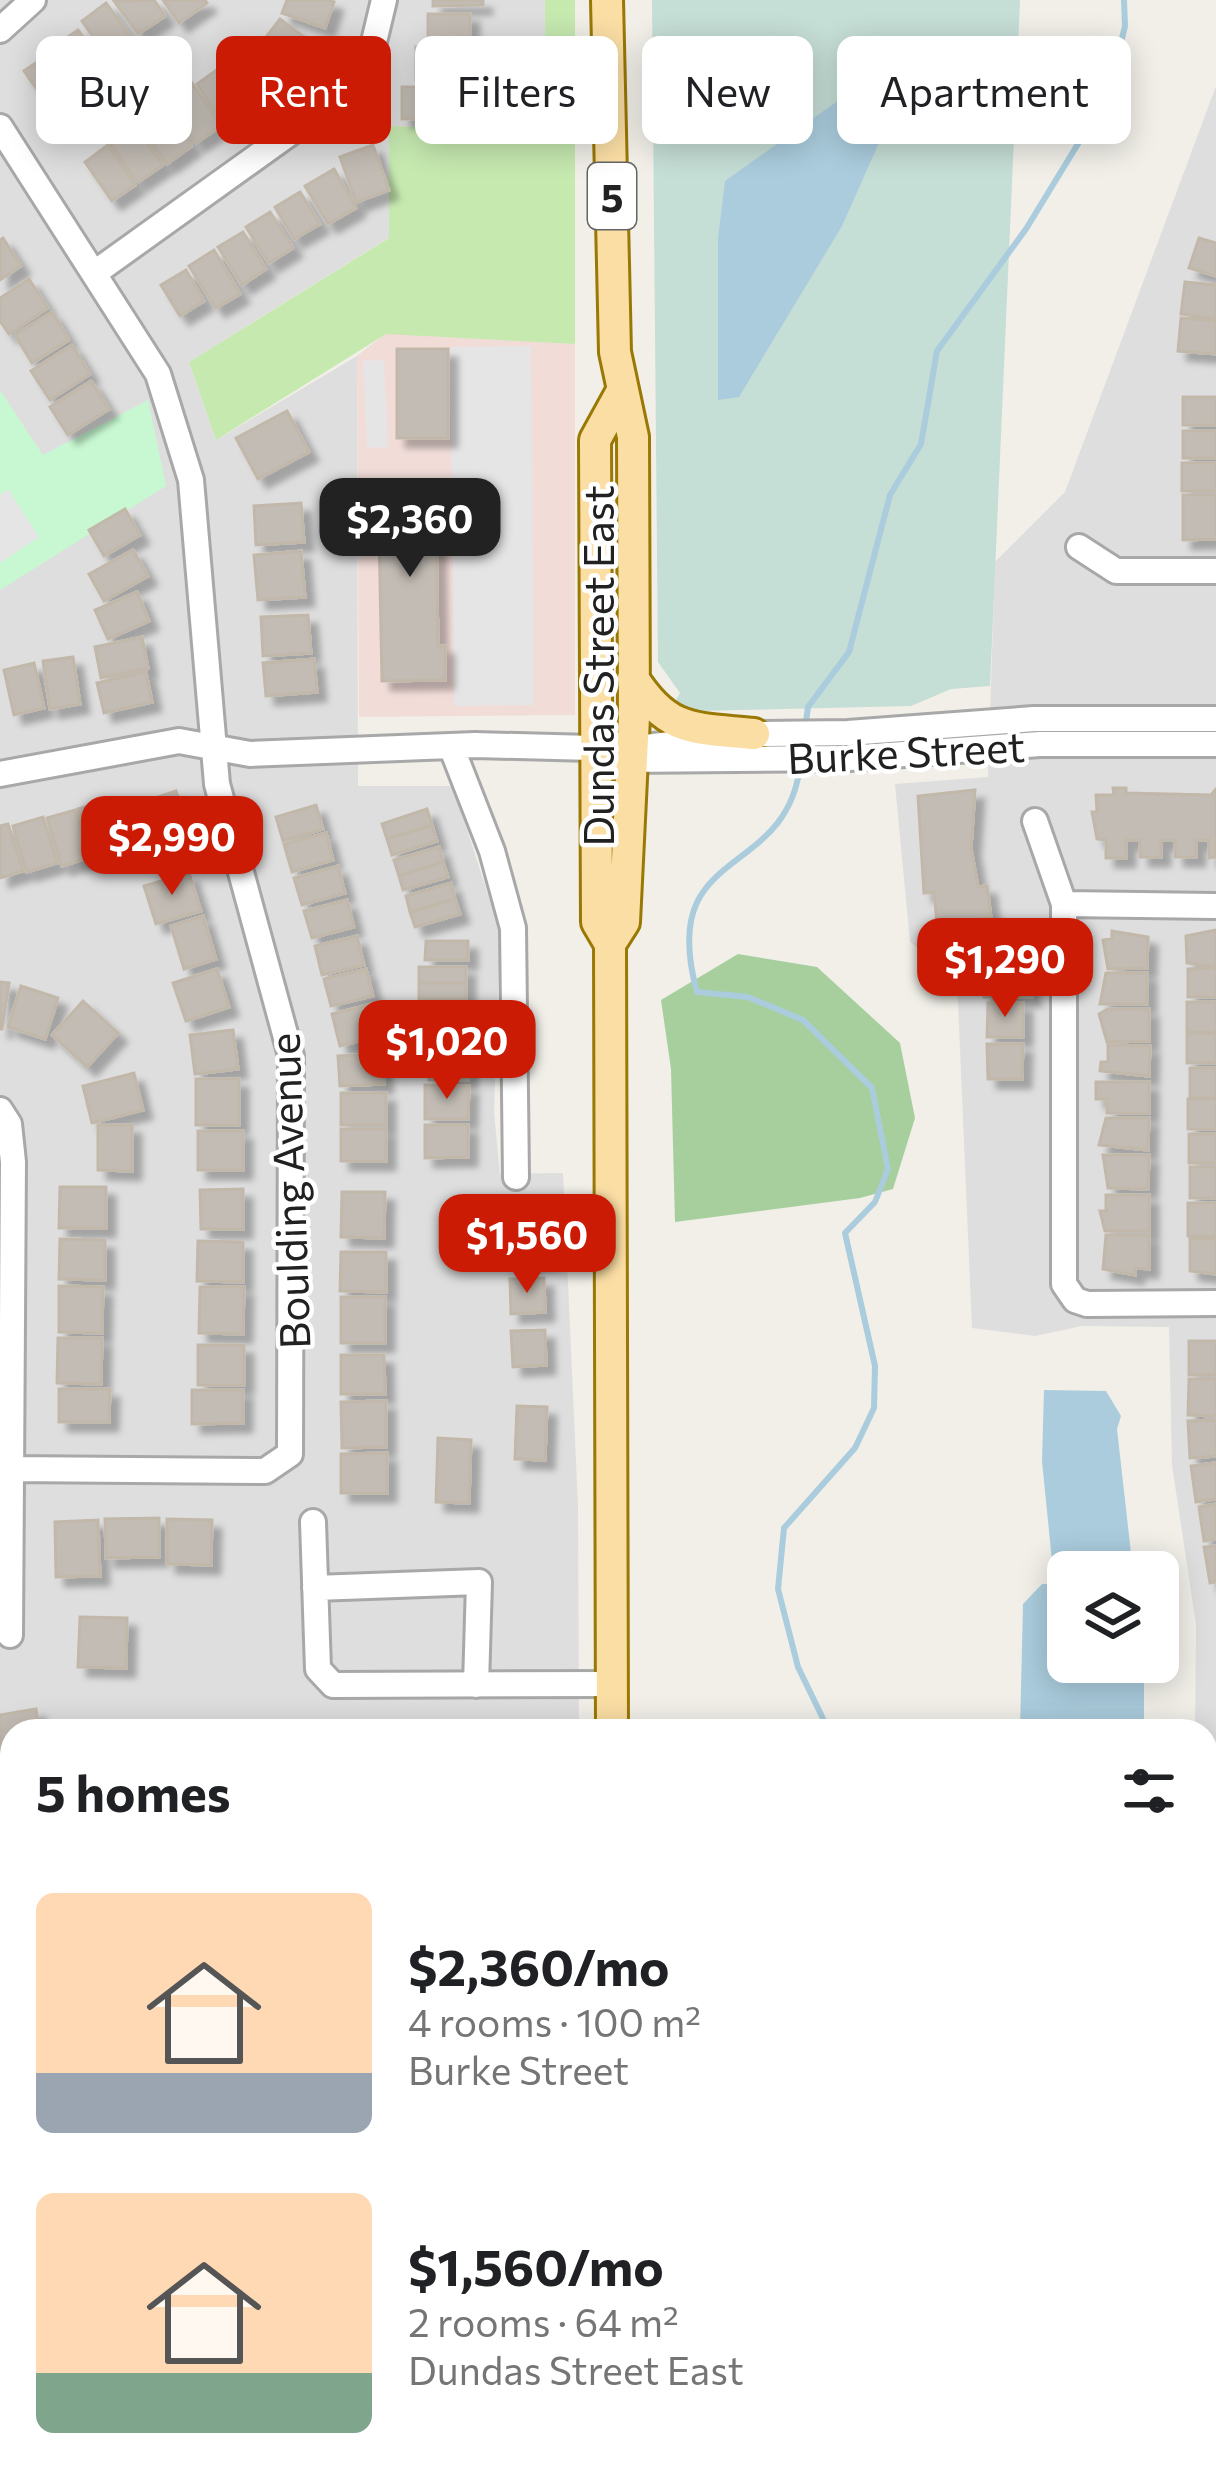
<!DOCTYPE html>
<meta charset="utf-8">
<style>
body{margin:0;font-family:Commissioner,sans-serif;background:#f2f2f2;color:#202124;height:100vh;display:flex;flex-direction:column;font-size:45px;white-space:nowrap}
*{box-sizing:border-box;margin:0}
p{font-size:39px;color:#757577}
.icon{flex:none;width:66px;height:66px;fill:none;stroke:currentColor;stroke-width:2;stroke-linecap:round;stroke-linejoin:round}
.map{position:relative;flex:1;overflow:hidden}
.side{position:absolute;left:0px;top:1719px;width:1218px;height:768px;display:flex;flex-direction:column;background:#fff;border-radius:36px 36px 0 0;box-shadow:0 6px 30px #0003}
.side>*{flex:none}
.top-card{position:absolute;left:36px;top:36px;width:1146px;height:108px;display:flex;gap:24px}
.fabs{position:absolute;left:1047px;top:1551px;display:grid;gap:24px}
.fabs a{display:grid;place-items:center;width:132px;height:132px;border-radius:18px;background:#fff;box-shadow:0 6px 30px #0003;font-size:60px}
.price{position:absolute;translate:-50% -102px;padding:0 27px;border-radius:24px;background:#cc1b05;color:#fff;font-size:39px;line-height:78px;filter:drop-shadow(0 3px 6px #0008)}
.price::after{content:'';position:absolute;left:50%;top:72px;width:36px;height:27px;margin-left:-18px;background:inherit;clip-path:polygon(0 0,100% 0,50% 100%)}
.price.current{background:#222;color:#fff}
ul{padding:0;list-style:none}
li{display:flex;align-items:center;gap:36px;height:300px;padding:0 36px}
li span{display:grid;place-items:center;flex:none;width:336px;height:240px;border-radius:18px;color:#555}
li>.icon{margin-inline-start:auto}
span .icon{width:144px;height:144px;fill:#fffc;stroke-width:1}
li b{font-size:51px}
h2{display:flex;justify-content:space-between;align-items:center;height:144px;padding:0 36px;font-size:51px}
.chip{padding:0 42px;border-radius:18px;background:#fff;box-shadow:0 6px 30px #0003;font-size:42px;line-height:108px}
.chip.current{background:#cc1b05;color:#fff}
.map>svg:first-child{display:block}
.residential{fill:#dfdede}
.commercial{fill:#f1dcd8}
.grass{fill:#c6e9b0}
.forest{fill:#a7cf9e}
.wetland{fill:#c5ded6}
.cemetery{fill:#a9c9b2}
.park{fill:#c7f8d1}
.parking{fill:#e5e5e5}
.water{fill:#acd}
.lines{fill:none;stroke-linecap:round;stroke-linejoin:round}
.stream{stroke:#acd;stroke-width:6}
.building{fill:#c2bcb4;stroke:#c2b8aa;stroke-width:3;filter:url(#shadow)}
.minor-casing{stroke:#a8a8a8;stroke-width:30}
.major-casing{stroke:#9a7804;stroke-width:36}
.minor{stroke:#fff;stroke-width:24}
.major{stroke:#fadea4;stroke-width:30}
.labels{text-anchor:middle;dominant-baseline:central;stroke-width:9;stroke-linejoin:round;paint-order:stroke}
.shield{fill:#fff;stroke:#646464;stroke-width:3}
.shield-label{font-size:39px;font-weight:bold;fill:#212121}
.street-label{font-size:42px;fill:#212121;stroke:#fff}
</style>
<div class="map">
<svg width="1216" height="2487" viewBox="0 0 1216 2487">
<defs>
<filter id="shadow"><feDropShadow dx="9" dy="9" stdDeviation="3" flood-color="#0004"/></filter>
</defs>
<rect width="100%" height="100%" fill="#f1efe8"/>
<path class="residential" d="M0,0H545V131L389,126L390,237L189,362L216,440L357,356L358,786H453L500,932L494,1112L500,1174L563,1173L578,1505L579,1731H12V2451H0Z
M1216,86V1843L1206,1829V1731H1195L1196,1625L1172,1465L1169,1327L1082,1326L1035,1336L972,1328L957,980L910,942L895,784L988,777L995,562L1065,492Z
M384,2475H579V2487H388Z
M649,2475H924L925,2487H649Z"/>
<path class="commercial" d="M386,333L575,344V715L359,717L357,356Z"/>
<path class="grass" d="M545,0H575V344L386,334L216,440L189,362L389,238V126L545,131Z"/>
<path class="forest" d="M738,954L817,967L900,1043L915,1118L893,1189L860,1198L675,1222L671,1069L661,1000Z
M1216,2338V2487H991L987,2475H1206V2340Z"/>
<path class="wetland" d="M652,0H1020L990,686L951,689L911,706L695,711L674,704L680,693L658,662Z"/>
<path class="cemetery" d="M0,2451H12V2475H384L388,2487H0Z"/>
<path class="park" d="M0,390L43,455L148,400L166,486L0,590Z"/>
<path class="parking" d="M531,346L534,705L454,706L450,347Z
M384,360L388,447L367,448L363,361Z
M8,489L39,537L0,563V495Z"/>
<path class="water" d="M884,68L902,91L842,226L739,397L718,400V239L725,181Z
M1044,1390L1106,1391L1121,1416L1117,1429L1133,1571H1053L1042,1461Z
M1042,1584H1068V1662H1144V1731H1020L1023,1604Z"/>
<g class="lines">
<path class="stream" d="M805,729L808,707L849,652L890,495L921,444L937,351L1026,229L1109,93L1125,26L1124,0
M800,766C786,882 656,843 697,992L748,997L803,1020L872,1088L888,1169L875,1202L845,1233L875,1366L874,1408L855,1448L784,1528L778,1589L798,1667L829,1731
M962,2475L968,2487"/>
</g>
<path class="building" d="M154,0L165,16L138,34L114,1Z
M163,0H205L207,3L179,23Z
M287,0H328L334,2L325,28L282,13Z
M433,0H483V5L433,6Z
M106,3L132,39L107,56L82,21Z
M428,14H470V39H428Z
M280,19L316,46L295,74L259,46Z
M78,30L104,66L78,85L52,48Z
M416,47L461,48V80H416Z
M261,52L283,83L253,104L231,73Z
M49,54L77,94L53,112L24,71Z
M222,66L250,106L224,123L197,84Z
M190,80L221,126L196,143L165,97Z
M402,87H451V118L402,119Z
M170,115L192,146L167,164L145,134Z
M135,125L163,165L138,182L110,143Z
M108,145L135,185L112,201L85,162Z
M373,145L389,190L356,202L340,157Z
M334,169L356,208L328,224L305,186Z
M300,192L320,224L294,239L275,207Z
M270,212L293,248L269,263L246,227Z
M243,232L266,269L242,285L218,247Z
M3,238L21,266L0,280V240Z
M1199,238L1216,243V276L1189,268Z
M214,250L240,294L216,308L189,266Z
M186,270L204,301L180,316L161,285Z
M29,279L48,308L9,334L0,321V298Z
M1185,282L1216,285V319L1181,314Z
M52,312L69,340L32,363L15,335Z
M1181,318L1216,321V354L1178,351Z
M72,345L90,374L50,400L31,371Z
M397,349H448V438H397Z
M91,381L109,409L68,435L50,407Z
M1183,397H1216V425H1183Z
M287,411L309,452L258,479L236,438Z
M1183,431H1216V458H1183Z
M1182,463H1216V491H1182Z
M442,480L443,519H436L438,646H445V680L382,681L378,481Z
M1183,495H1216V539L1183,540Z
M301,503L304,542L256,545L254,506Z
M125,509L140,535L104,556L89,530Z
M133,550L148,576L104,601L89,574Z
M301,551L305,597L258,600L254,555Z
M137,592L149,621L108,639L95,610Z
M308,615L311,653L263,656L261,617Z
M142,637L148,668L101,678L95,647Z
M73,657L80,704L50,709L43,661Z
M314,659L317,692L266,696L263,663Z
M34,663L44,708L14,715L4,670Z
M146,672L152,702L104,713L97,683Z
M1113,788H1126V793L1211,795L1216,789V857L1209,858V840H1196V857H1175V840H1161V857H1140V840H1126V858H1106V840L1097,839L1092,812H1097L1096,795H1114Z
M975,790L971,848L978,887L987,886L991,918L937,923L934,892L924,893L918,796Z
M176,791L191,836L161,846L147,801Z
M107,800L122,844L93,854L78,809Z
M143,801L158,847L130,856L115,811Z
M316,805L323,829L283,841L276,817Z
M427,809L432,825L387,839L382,824Z
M75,810L91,857L62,866L47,818Z
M43,817L57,863L27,872L13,826Z
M8,824L23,871L0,878V826Z
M432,825L437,841L392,855L387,839Z
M326,833L333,860L292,872L284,844Z
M439,847L443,862L399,876L394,860Z
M443,862L448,877L403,890L399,876Z
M338,866L345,893L302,905L294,878Z
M189,873L201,911L156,924L144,886Z
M451,883L455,899L410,912L406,896Z
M455,899L460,914L415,927L410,912Z
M347,900L354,927L312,938L304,911Z
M203,916L216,959L184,969L171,926Z
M1033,925V941L1023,942L1024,958H981V926Z
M1216,930V967L1187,963L1186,936Z
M1112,931L1148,937L1147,968L1108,969L1103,940L1112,939Z
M357,936L364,965L322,975L315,946Z
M426,941H468V960H425Z
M984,961L1024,962L1032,997H984Z
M419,967H466V983H419Z
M1216,968V997H1188V969Z
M217,969L229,1007L186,1021L173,983Z
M366,969L373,996L331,1006L324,979Z
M1106,973H1147V1004H1100Z
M0,982L9,983L2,1029H0Z
M419,983H466V999H419Z
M21,986L58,998L45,1039L8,1027Z
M83,1001L118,1033L87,1067L52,1035Z
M1187,1002H1216V1032H1187Z
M375,1003L383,1035L340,1046L332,1014Z
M988,1003H1023V1037H987Z
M424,1004H464V1020L424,1021Z
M1108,1009H1149V1041L1107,1042L1099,1014Z
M464,1020V1036H424V1021Z
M233,1030L238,1069L195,1074L190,1035Z
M1187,1033H1216V1063H1187Z
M987,1044H1023L1022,1079H988Z
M1108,1045L1150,1046L1149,1076L1100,1071L1101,1062H1108Z
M382,1054L384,1084L340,1086L338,1056Z
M429,1058H468V1080H429Z
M1190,1068H1216V1098H1190Z
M134,1073L143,1110L92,1123L83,1086Z
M196,1079H239V1125H196Z
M1096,1082H1149V1113H1107V1099H1096Z
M425,1085L469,1086L468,1119H425Z
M341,1093H386V1125H341Z
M1188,1099H1216V1129H1188Z
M1106,1118H1149L1148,1150L1099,1145Z
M98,1125H132V1171L98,1170Z
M425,1125H468V1157L425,1158Z
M341,1129H386V1161H341Z
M198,1131H243V1170H198Z
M1189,1134H1216V1163H1189Z
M1103,1155H1149L1148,1189L1108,1188Z
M1190,1167H1216V1198H1190Z
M60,1187H106V1228H59Z
M243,1189V1229H201L200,1190Z
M342,1192H385L384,1238L341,1237Z
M1106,1195H1149V1231H1105L1100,1211H1106Z
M541,1198L542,1227L490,1228V1199Z
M1188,1203H1216V1236H1188Z
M548,1230L550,1260L519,1261L518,1231Z
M1106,1235H1149V1269L1135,1268V1275L1103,1269Z
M60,1239L105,1240V1280L59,1279Z
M1190,1239H1216V1274L1190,1271Z
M198,1241L243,1242V1282L197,1281Z
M341,1252H386V1292L340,1291Z
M544,1278L545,1312L511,1314L510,1279Z
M59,1286L103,1287L102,1333L59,1332Z
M200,1287H244L243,1334L199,1333Z
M341,1297H385V1343H341Z
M545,1330L546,1365L513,1367L511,1331Z
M58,1338H102L101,1384L57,1383Z
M1189,1341H1216V1375H1189Z
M198,1345H244V1385H198Z
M341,1355H384L385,1394H341Z
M1189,1379H1216V1416L1188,1415Z
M59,1389H110L109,1422H59Z
M192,1390H243V1423L192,1424Z
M386,1401V1447L342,1448L341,1402Z
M517,1406L547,1407L545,1460L515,1459Z
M1216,1420V1456L1190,1458L1188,1421Z
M438,1438L471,1440L469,1503L436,1502Z
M387,1453V1493H341V1454Z
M1216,1463V1499L1196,1502L1191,1466Z
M1216,1504V1539L1204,1541L1199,1507Z
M159,1518V1557L106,1558L105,1519Z
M167,1519L212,1520L211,1565L167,1564Z
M98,1520L100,1576L56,1577L55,1522Z
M1216,1546V1582L1210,1583L1204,1547Z
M80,1617L127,1618L126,1668L78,1667Z
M36,1709L39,1731H12V1748L0,1750V1715Z
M0,1819H12V1861H0Z
M8,2356L12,2357V2400L4,2399Z
M413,2475H457V2487H413Z
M514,2475H560V2485L514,2486Z"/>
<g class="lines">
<defs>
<path id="minor" d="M0,30L33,0
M0,127L158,374L191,480L217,784L291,1056L290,1454L265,1471L10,1469
M96,272L336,100L373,46L384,0
M1079,547L1116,571H1216
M451,746L492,851L513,928L516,1177
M623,760L850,758L1040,744H1216
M0,774L179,741L250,754L475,745L629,749L754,734L848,733L1034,719H1216
M1035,821L1064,904V1284L1075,1300L1087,1304L1216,1303
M1064,904L1216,906
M0,1110L9,1124L13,1162L10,1635
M313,1522L318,1669L333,1685L612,1684
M315,1588L479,1582L476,1685
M0,1912H12
M0,2148H12
M0,2430L12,2433
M394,2475L395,2487"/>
<path id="major" d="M607,0L615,352L633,437L634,717L624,922L610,944
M633,678C668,733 694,728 754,734
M612,1731L610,944L597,922L595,440L622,391
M621,2475V2487"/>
</defs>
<use href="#minor" class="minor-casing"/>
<use href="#major" class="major-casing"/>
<use href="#minor" class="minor"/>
<use href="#major" class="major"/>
</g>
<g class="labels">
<rect class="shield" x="588" y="163" width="48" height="66" rx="9"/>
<g class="shield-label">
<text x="612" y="196">5</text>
</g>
<g class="street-label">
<text transform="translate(597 666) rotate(-90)">Dundas Street East</text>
<text transform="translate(906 751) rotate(-3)">Burke Street</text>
<text transform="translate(288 1191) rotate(-92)">Boulding Avenue</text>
</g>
</g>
</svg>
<div class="fabs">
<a><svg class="icon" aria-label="layers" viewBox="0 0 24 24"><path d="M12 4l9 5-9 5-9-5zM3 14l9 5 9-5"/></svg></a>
</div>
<b class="price current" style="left:410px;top:580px">$2,360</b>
<b class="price" style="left:172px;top:898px">$2,990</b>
<b class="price" style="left:1005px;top:1020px">$1,290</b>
<b class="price" style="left:447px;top:1102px">$1,020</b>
<b class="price" style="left:527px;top:1296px">$1,560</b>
<div class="top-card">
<a class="chip">Buy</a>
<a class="chip current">Rent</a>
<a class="chip">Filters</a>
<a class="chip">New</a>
<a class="chip">Apartment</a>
</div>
<section class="side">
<h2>5 homes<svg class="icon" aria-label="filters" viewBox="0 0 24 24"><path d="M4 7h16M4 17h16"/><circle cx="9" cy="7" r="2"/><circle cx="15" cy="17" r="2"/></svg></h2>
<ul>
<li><span style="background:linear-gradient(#ffd9b3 75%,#9aa5b1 0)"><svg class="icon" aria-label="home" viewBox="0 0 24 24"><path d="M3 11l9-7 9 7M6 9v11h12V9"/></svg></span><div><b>$2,360/mo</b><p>4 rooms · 100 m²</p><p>Burke Street</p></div></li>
<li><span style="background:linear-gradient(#ffd9b3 75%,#7fa58c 0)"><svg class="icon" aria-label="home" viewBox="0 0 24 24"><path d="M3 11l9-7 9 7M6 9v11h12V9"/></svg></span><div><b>$1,560/mo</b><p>2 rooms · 64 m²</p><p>Dundas Street East</p></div></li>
</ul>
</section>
</div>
